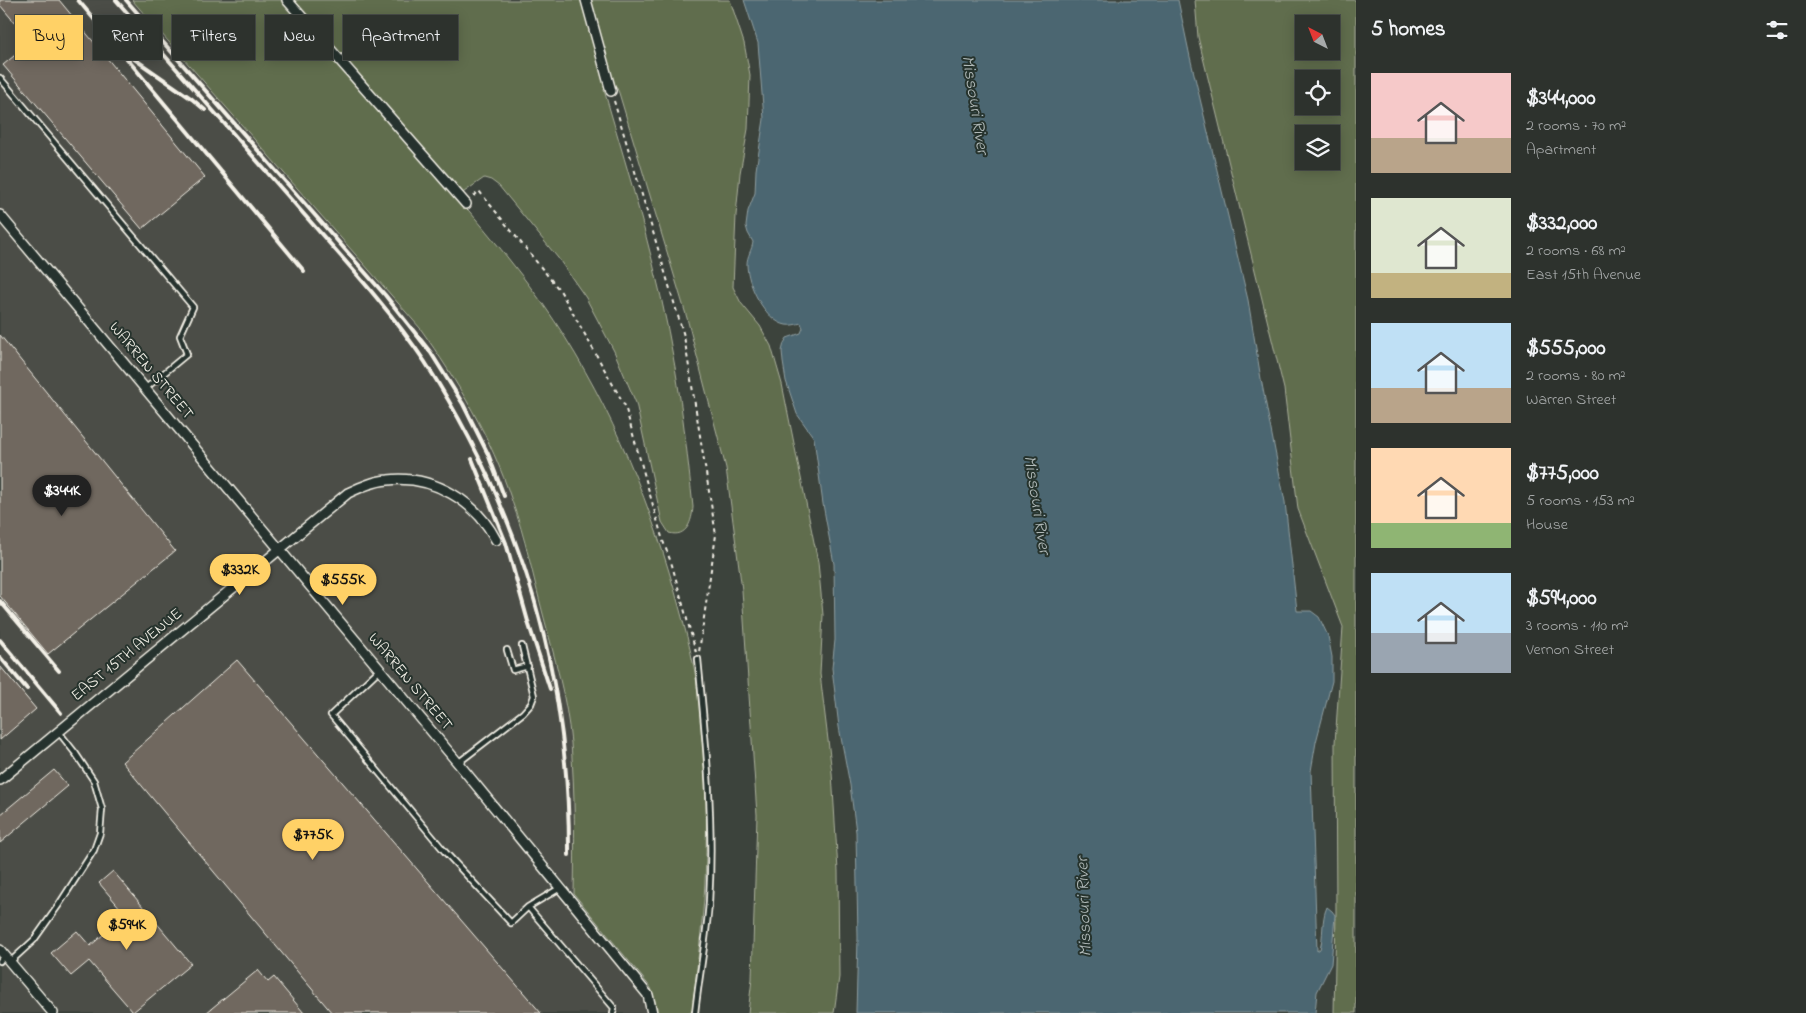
<!DOCTYPE html>
<meta charset="utf-8">
<style>
body{margin:0;font-family:"Indie Flower",sans-serif;background:#393e39;color:#f1f3f6;height:100vh;display:flex;flex-direction:column;font-size:19px;white-space:nowrap}
*{box-sizing:border-box;margin:0}
p{font-size:16px;color:#a7aaaa}
.icon{flex:none;width:28px;height:28px;fill:none;stroke:currentColor;stroke-width:2;stroke-linecap:round;stroke-linejoin:round}
.map{position:relative;flex:1;overflow:hidden}
.sheet{display:flex;flex-direction:column;background:#2d322d;width:450px}
.sheet>*{flex:none}
.guide{position:absolute;left:15px;top:15px;width:475px;height:45px;display:flex;gap:10px}
.needle{width:32px;rotate:318deg}
.buttons{position:absolute;left:1295px;top:15px;display:grid;gap:10px}
.buttons a{display:grid;place-items:center;width:45px;height:45px;border-radius:0px;background:#2d322d;box-shadow:0 2px 12px #0003,0 0 0 1px #484d49;font-size:25px}
.price{position:absolute;translate:-50% -42px;padding:0 11px;border-radius:18px;background:#ffd166;color:#111;font-size:16px;line-height:32px;filter:drop-shadow(0 1px 2px #0008)}
.price::after{content:'';position:absolute;left:50%;top:30px;width:15px;height:11px;margin-left:-8px;background:inherit;clip-path:polygon(0 0,100% 0,50% 100%)}
.price.current{background:#222;color:#fff}
ul{padding:0;list-style:none}
li{display:flex;align-items:center;gap:15px;height:125px;padding:0 15px}
li span{display:grid;place-items:center;flex:none;width:140px;height:100px;border-radius:0px;color:#555}
li>.icon{margin-inline-start:auto}
span .icon{width:60px;height:60px;fill:#fffc;stroke-width:1}
li b{font-size:21px}
h2{display:flex;justify-content:space-between;align-items:center;height:60px;padding:0 15px;font-size:21px}
.pill{padding:0 18px;border-radius:0px;background:#2d322d;box-shadow:0 2px 12px #0003,0 0 0 1px #484d49;font-size:18px;line-height:45px}
.pill.current{background:#ffd166;color:#111}
main{display:flex;flex:1;min-height:0}
.map>svg:first-child{display:block}
.built{fill:#4c4e46}
.green{fill:#606d4e;stroke:#aaaf9b;fill-rule:evenodd}
.water{fill:#4b6671;stroke:#8f9ea1}
.building{fill:#70685f;stroke:#f4f1e8}
.lines{fill:none;stroke-linecap:round;stroke-linejoin:round}
.service-casing{stroke:#f4f1e8;stroke-width:8}
.minor-casing{stroke:#f4f1e8;stroke-width:12}
.path{stroke:#f4f1e8;stroke-width:2;stroke-dasharray:4 4;stroke-linecap:butt}
.service{stroke:#26332d;stroke-width:4.5}
.minor{stroke:#26332d;stroke-width:9}
.rail{stroke:#f4f1e8;stroke-width:4}
.labels{text-anchor:middle;dominant-baseline:central;stroke-width:4;stroke-linejoin:round;paint-order:stroke}
.street-label{font-size:16px;fill:#f4f1e8;stroke:#26332d}
.water-label{font-size:18px;font-style:italic;fill:#b0b9b8;stroke:#26332d}
</style>
<main>
<div class="map">
<svg width="1356" height="1013" viewBox="0 0 1356 1013">
<rect width="100%" height="100%" fill="#3c433c"/>
<filter id="ink" filterUnits="userSpaceOnUse"><feTurbulence type="fractalNoise" baseFrequency=".02" numOctaves="2"/><feDisplacementMap in="SourceGraphic" scale="10" xChannelSelector="R" yChannelSelector="G"/><feConvolveMatrix kernelMatrix="1 2 1 2 8 2 1 2 1" color-interpolation-filters="sRGB"/></filter>
<g filter="url(#ink)">
<path class="built" d="M0,0H132L384,285L420,328L449,368L471,406L487,437L512,500L559,678L566,710L571,741L575,812L574,894L546,861V870L648,995L645,1013H0Z"/>
<path class="green" d="M132,0H730L744,43L750,75L748,129L740,173L736,215L733,287L741,303L760,326L771,346L782,384L818,562L823,615L820,674L832,773L838,871L839,977L834,1013H748L752,979L757,815L742,590L726,468L687,318L619,93L616,86L611,83L607,85L604,90C631,181 659,273 675,367C683,413 688,460 693,507C692,521 687,538 669,533L662,522L636,403L614,351L586,298L558,258L499,186L491,180L484,178L457,197C487,231 516,267 543,304C604,391 646,490 675,592C686,631 697,672 701,713C707,774 708,837 704,899C701,937 696,975 692,1013H656L657,1008L651,988L574,894C575,843 575,794 571,743C567,699 554,656 543,614C533,576 525,537 512,501C491,437 458,382 420,328Z
M1195,0H1356V1013H1334L1336,913L1335,743L1343,627L1298,509L1284,389L1198,37ZM1304,24H1331V51H1304ZM1304,79H1331V106H1304ZM1304,134H1331V161H1304Z"/>
<path class="water" d="M744,0H1178L1190,57L1248,300L1261,379L1285,502L1297,611H1311L1319,617L1328,636L1332,657V681L1316,742L1311,771L1317,951L1320,949C1324,936 1321,920 1327,907L1332,911L1335,915L1331,964L1317,992L1315,1013H856L858,938L856,832L850,785L839,727L832,668L835,640L834,564L823,504L814,438L797,414L786,381L783,362L782,351L784,343L787,338L801,333L803,328L801,323C797,324 791,326 786,325C765,321 747,284 747,264C747,256 752,250 753,242L748,233L746,226L748,211L755,193L756,170L764,119L758,43Z"/>
<path class="building" d="M0,0H59L205,177L142,229L3,65L31,42L0,5Z
M0,335L175,551L48,654L0,596Z
M237,660L541,1013H332L122,762Z
M0,666L36,709L0,740Z
M54,770L68,786L0,843V815Z
M113,871L191,964L133,1012L89,961L71,976L51,953L77,931L90,946L126,915L99,883Z
M258,970L268,982L274,977L304,1013H206Z"/>
<g class="lines">
<defs>
<path id="service" d="M0,78L193,307L180,336L187,354L146,388
M507,650L513,670L528,666
M380,669L331,715L446,853L511,923L528,907L560,888
M458,763L523,713L531,704L534,696L522,646
M528,907L614,1008L613,1013
M0,961L4,954
M10,962L34,940L58,906L94,850L100,833L102,809L94,781L76,754L58,731
M695,1013C699,977 706,940 709,903C714,821 706,741 698,659"/>
<path id="minor" d="M287,0L466,204
M586,0L611,91
M0,215L458,763L648,995L652,1013
M0,780L348,493C361,487 374,481 388,480C433,475 476,501 496,540
M0,950L53,1013"/>
</defs>
<use href="#service" class="service-casing"/>
<use href="#minor" class="minor-casing"/>
<path class="path" d="M614,101L684,336L716,535L699,652
M474,196L479,191L561,292L625,406L663,541L672,565L696,652"/>
<use href="#service" class="service"/>
<use href="#minor" class="minor"/>
<path class="rail" d="M78,0L304,271
M116,0C178,70 239,141 301,211C344,260 389,308 425,362C522,513 570,675 569,855
M126,0L385,295L431,353L463,404L488,454L504,496
M130,56L192,99L205,110
M472,459L506,543L529,625L550,689
M0,601L59,671
M0,640L61,713
M0,657L27,689"/>
</g>
</g>
<g class="labels">
<g class="street-label">
<text transform="translate(151 371) rotate(50)">WARREN STREET</text>
<text transform="translate(127 655) rotate(-39)">EAST 15TH AVENUE</text>
<text transform="translate(410 682) rotate(50)">WARREN STREET</text>
</g>
<g class="water-label">
<text transform="translate(974 105) rotate(81)">Missouri River</text>
<text transform="translate(1036 505) rotate(81)">Missouri River</text>
<text transform="translate(1085 907) rotate(-92)">Missouri River</text>
</g>
</g>
</svg>
<div class="buttons">
<a><svg class="needle" viewBox="-14 -14 28 28"><path d="M0-13l5 13h-10z" fill="#e53935"/><path d="M0 13l5-13h-10z" fill="#a7aaaa"/></svg></a>
<a><svg class="icon" aria-label="locate" viewBox="0 0 24 24"><circle cx="12" cy="12" r="6"/><path d="M12 2v4M12 18v4M2 12h4M18 12h4"/></svg></a>
<a><svg class="icon" aria-label="layers" viewBox="0 0 24 24"><path d="M12 4l9 5-9 5-9-5zM3 14l9 5 9-5"/></svg></a>
</div>
<b class="price current" style="left:62px;top:517px">$344K</b>
<b class="price" style="left:240px;top:596px">$332K</b>
<b class="price" style="left:343px;top:606px">$555K</b>
<b class="price" style="left:313px;top:861px">$775K</b>
<b class="price" style="left:127px;top:951px">$594K</b>
<div class="guide">
<a class="pill current">Buy</a>
<a class="pill">Rent</a>
<a class="pill">Filters</a>
<a class="pill">New</a>
<a class="pill">Apartment</a>
</div>
</div>
<section class="sheet">
<h2>5 homes<svg class="icon" aria-label="filters" viewBox="0 0 24 24"><path d="M4 7h16M4 17h16"/><circle cx="9" cy="7" r="2"/><circle cx="15" cy="17" r="2"/></svg></h2>
<ul>
<li><span style="background:linear-gradient(#f6c9c9 65%,#b9a48a 0)"><svg class="icon" aria-label="home" viewBox="0 0 24 24"><path d="M3 11l9-7 9 7M6 9v11h12V9"/></svg></span><div><b>$344,000</b><p>2 rooms · 70 m²</p><p>Apartment</p></div></li>
<li><span style="background:linear-gradient(#dfe7d0 75%,#c2b280 0)"><svg class="icon" aria-label="home" viewBox="0 0 24 24"><path d="M3 11l9-7 9 7M6 9v11h12V9"/></svg></span><div><b>$332,000</b><p>2 rooms · 68 m²</p><p>East 15th Avenue</p></div></li>
<li><span style="background:linear-gradient(#bfe0f5 65%,#b9a48a 0)"><svg class="icon" aria-label="home" viewBox="0 0 24 24"><path d="M3 11l9-7 9 7M6 9v11h12V9"/></svg></span><div><b>$555,000</b><p>2 rooms · 80 m²</p><p>Warren Street</p></div></li>
<li><span style="background:linear-gradient(#ffd9b3 75%,#8fb573 0)"><svg class="icon" aria-label="home" viewBox="0 0 24 24"><path d="M3 11l9-7 9 7M6 9v11h12V9"/></svg></span><div><b>$775,000</b><p>5 rooms · 153 m²</p><p>House</p></div></li>
<li><span style="background:linear-gradient(#bfe0f5 60%,#9aa5b1 0)"><svg class="icon" aria-label="home" viewBox="0 0 24 24"><path d="M3 11l9-7 9 7M6 9v11h12V9"/></svg></span><div><b>$594,000</b><p>3 rooms · 110 m²</p><p>Vernon Street</p></div></li>
</ul>
</section>
</main>
